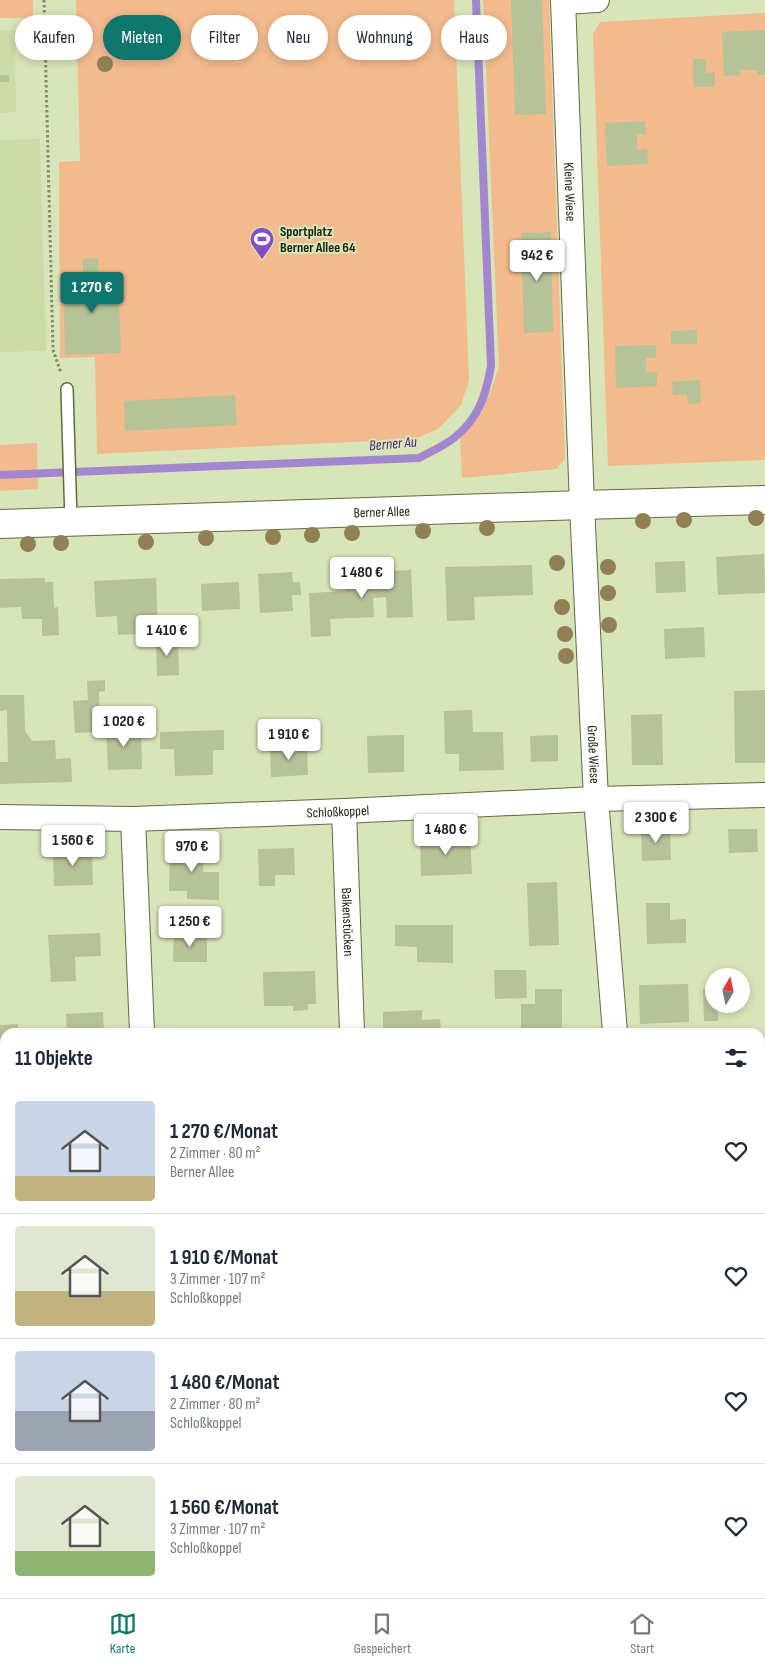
<!DOCTYPE html>
<html lang="de">
<meta charset="utf-8">
<style>
body{margin:0;font-family:"Sofia Sans Condensed",sans-serif;background:#f2f2f3;color:#1f2937;height:100vh;display:flex;flex-direction:column;font-size:19px;white-space:nowrap}
*{box-sizing:border-box;margin:0}
p{font-size:16px;color:#747a83}
.icon{flex:none;width:28px;height:28px;fill:none;stroke:currentColor;stroke-width:2;stroke-linecap:round;stroke-linejoin:round}
.map{position:relative;flex:1;overflow:hidden}
.drawer{position:absolute;left:0px;top:1028px;width:765px;height:571px;display:flex;flex-direction:column;background:#fff;border-radius:15px 15px 0 0;box-shadow:0 2px 8px #0003}
.drawer>*{flex:none}
.banner{position:absolute;left:15px;top:15px;width:500px;height:45px;display:flex;gap:10px}
.needle{width:32px;rotate:9deg}
.controls{position:absolute;left:705px;top:968px;display:grid;gap:10px}
.controls a{display:grid;place-items:center;width:45px;height:45px;border-radius:50%;background:#fff;box-shadow:0 2px 8px #0003;font-size:25px}
.price{position:absolute;translate:-50% -42px;padding:0 11px;border-radius:5px;background:#fff;color:#222;font-size:16px;line-height:32px;filter:drop-shadow(0 1px 2px #0008)}
.price::after{content:'';position:absolute;left:50%;top:30px;width:15px;height:11px;margin-left:-8px;background:inherit;clip-path:polygon(0 0,100% 0,50% 100%)}
.price.selected{background:#0f766e;color:#fff}
ul{padding:0;list-style:none}
li{display:flex;align-items:center;gap:15px;height:125px;padding:0 15px}
li+li{border-top:1px solid #e0e1e3}
li span{display:grid;place-items:center;flex:none;width:140px;height:100px;border-radius:5px;color:#555}
li>.icon{margin-inline-start:auto}
span .icon{width:60px;height:60px;fill:#fffc;stroke-width:1}
li b{font-size:21px}
h2{display:flex;justify-content:space-between;align-items:center;height:60px;padding:0 15px;font-size:21px}
.chip{padding:0 18px;border-radius:22px;background:#fff;box-shadow:0 2px 8px #0003;font-size:18px;line-height:45px}
.chip.selected{background:#0f766e;color:#fff}
.tab-bar{display:flex;justify-content:space-around;align-items:center;height:70px;border-top:1px solid #e0e1e3;background:#fff;font-size:14px;color:#747a83}
.tab-bar a{display:grid;justify-items:center;gap:2px}
.tab-bar .selected{color:#0f766e}
.map>svg:first-child{display:block}
.built{fill:#cddba7}
.green{fill:#f2ba8d}
.lines{fill:none;stroke-linecap:round;stroke-linejoin:round}
.stream{stroke:#a287d0;stroke-width:8}
.building{fill:#b6c297}
.lane-casing{stroke:#616b44;stroke-width:14}
.street-casing{stroke:#616b44;stroke-width:26}
.secondary-casing{stroke:#616b44;stroke-width:30}
.path{stroke:#848c6c;stroke-width:3;stroke-dasharray:2.5 2.5;stroke-linecap:butt}
.lane{stroke:#fff;stroke-width:11}
.street{stroke:#fff;stroke-width:24}
.secondary{stroke:#fff;stroke-width:28}
.tree{fill:#918053}
.labels{text-anchor:middle;dominant-baseline:central;stroke-width:4;stroke-linejoin:round;paint-order:stroke}
.street-label{font-size:14px;fill:#212514;stroke:#d8e5b8}
.poi-label{font-size:14px;font-weight:bold;fill:#212514;stroke:#d8e5b8;text-anchor:start}
.water-label{font-size:15px;font-style:italic;fill:#4c267b;stroke:#d8e5b8}
</style>
<div class="map">
<svg width="765" height="1598" viewBox="0 0 765 1598">
<rect width="100%" height="100%" fill="#d8e5b8"/>
<path class="built" d="M15,30L16,112L0,113V31Z
M40,139L46,351L0,352V140Z"/>
<path class="green" d="M0,0H33V18H0Z
M76,0H454L469,380L461,405L438,429L415,439L97,454L95,357L60,358L59,162L80,161Z
M483,0H549L565,459L556,469L462,478L460,436L477,419L490,393L499,367Z
M765,13V460L608,466L593,34L600,22Z
M37,443L38,489L0,491V445Z
M765,1557V1598H350L393,1594H760V1558Z"/>
<g class="lines">
<path class="stream" d="M0,475L419,458C430,452 444,446 454,438C478,419 486,396 491,366L476,0"/>
</g>
<path class="building" d="M511,0H542L546,114L515,115Z
M765,30V75H757V70H739L740,75L724,76L722,32Z
M693,59H706V73L715,72V87H694Z
M0,75H9V82H0Z
M645,121L646,134H637V150L647,149L648,164L607,166L605,123Z
M551,232L553,332L524,333L521,233Z
M98,258L99,280H118L121,353L65,355L63,282L83,281V259Z
M697,330V344H671V331Z
M656,345V358H646V372H657V386L616,388L615,346Z
M700,380L701,403L688,404L687,394L673,395L672,382Z
M235,395L237,425L125,431L124,401Z
M764,554L765,593L718,595L716,557Z
M685,561L686,592L656,593L655,562Z
M532,565L533,595L474,597L475,620L447,621L445,567Z
M411,570L413,617L387,618L386,597L373,598L374,617L330,619L331,636L311,637L309,593L345,591L344,573Z
M292,572L293,582H300L301,595H292L293,611L260,613L258,574Z
M45,578V582H53L54,608L58,607L59,635L42,636V619H22L21,607L0,608V579Z
M156,578L158,633L118,635L117,616L96,617L94,581Z
M239,582L240,609L202,611L201,584Z
M704,627L705,657L665,659L664,629Z
M156,638H178L179,675L157,676Z
M105,680V691L99,692L100,732L75,733L73,701L88,700L87,681Z
M765,690V763H735L734,691Z
M0,695H24L25,731L32,741L55,740L56,759L71,758L72,782L0,784V762H8L7,710L0,711Z
M472,710L473,732H503L504,770L459,771V754H445L444,711Z
M662,714L663,765H632L631,715Z
M141,726L142,769L108,770L106,727Z
M224,730V750H213V775L175,776L174,749H160V732Z
M404,735V772L368,773L367,736Z
M558,735V761L531,762L530,736Z
M307,746L308,775L271,777L270,747Z
M670,828L671,860L642,861L641,829Z
M728,829H757L758,852L729,853Z
M470,836L472,874L421,876L420,838Z
M170,844H198V850H204L203,872H219V900L187,899V891H169Z
M92,848L93,885L54,886L53,850Z
M294,848L295,875H275V886H259L258,849Z
M557,882L559,945L529,946L527,883Z
M646,903H670V920L686,919V943L647,944Z
M395,925H453V963L417,962V947L395,946Z
M100,933L101,956L75,957L76,981L51,982L48,935Z
M174,933H207V962H173Z
M494,970H526L527,998L495,999Z
M315,971L316,1004H308V1010L293,1011V1006H264L263,972Z
M688,984L689,1022L640,1024L639,985Z
M714,988V1004H718V1021H704L703,989Z
M535,989H562V1032H521V1004H535Z
M422,1010V1020L440,1019L441,1032H383V1012Z
M103,1012L104,1032H67L66,1014Z
M18,1024V1032H5V1069H0V1025Z
M321,1028V1032H283V1029Z
M765,1105V1150H760V1106Z
M0,1138H5V1211H0Z
M760,1262H765V1308H760Z
M0,1268H5V1303H0Z
M760,1384H765V1415H761Z
M0,1458H5V1479L0,1480Z"/>
<g class="lines">
<defs>
<path id="lane" d="M67,389L71,521"/>
<g id="street">
<path id="s1" d="M563,0L582,505L596,799L615,1032"/>
<path d="M563,2L597,0"/>
<path id="s2" d="M344,811L352,1032"/>
<path id="s3" d="M0,817L133,819L344,811L596,799L765,795"/>
<path d="M133,819L142,1032"/>
<path d="M760,1067L765,1066"/>
<path d="M760,1340H765"/>
<path d="M0,1364H5"/>
</g>
<g id="secondary">
<path id="s4" d="M0,524L582,505L765,500"/>
</g>
</defs>
<use href="#lane" class="lane-casing"/>
<use href="#street" class="street-casing"/>
<use href="#secondary" class="secondary-casing"/>
<path class="path" d="M44,0L53,350L61,373"/>
<use href="#lane" class="lane"/>
<use href="#street" class="street"/>
<use href="#secondary" class="secondary"/>
</g>
<g class="tree">
<circle cx="105" cy="64" r="8"/>
<circle cx="756" cy="518" r="8"/>
<circle cx="684" cy="520" r="8"/>
<circle cx="643" cy="521" r="8"/>
<circle cx="487" cy="528" r="8"/>
<circle cx="423" cy="531" r="8"/>
<circle cx="352" cy="533" r="8"/>
<circle cx="312" cy="535" r="8"/>
<circle cx="273" cy="537" r="8"/>
<circle cx="206" cy="538" r="8"/>
<circle cx="146" cy="542" r="8"/>
<circle cx="61" cy="543" r="8"/>
<circle cx="28" cy="544" r="8"/>
<circle cx="557" cy="563" r="8"/>
<circle cx="608" cy="567" r="8"/>
<circle cx="608" cy="593" r="8"/>
<circle cx="562" cy="607" r="8"/>
<circle cx="609" cy="625" r="8"/>
<circle cx="565" cy="634" r="8"/>
<circle cx="566" cy="656" r="8"/>
</g>
<defs>
<symbol id="stadium-pin" viewBox="-11 -11 22 30"><path d="M0 17L-7.5 6A9.5 9.5 0 1 1 7.5 6Z" fill="#834fc7" stroke="#d8e5b8"/><path d="M0-5a6.5 5 0 1 0 0 10a6.5 5 0 1 0 0-10ZM-3.5-1.8h7v3.6h-7Z" fill="#fff"/></symbol>
</defs>
<g fill-rule="evenodd">
<use href="#stadium-pin" x="248" y="225" width="28" height="38"/>
</g>
<g class="labels">
<g class="street-label">
<text stroke="none"><textPath href="#s1" startOffset="192">Kleine Wiese</textPath></text>
<text stroke="none"><textPath href="#s4" startOffset="382">Berner Allee</textPath></text>
<text stroke="none"><textPath href="#s1" startOffset="755">Große Wiese</textPath></text>
<text stroke="none"><textPath href="#s3" startOffset="338">Schloßkoppel</textPath></text>
<text stroke="none"><textPath href="#s2" startOffset="111">Balkenstücken</textPath></text>
</g>
<g class="poi-label">
<text x="280" y="231">Sportplatz<tspan x="280" dy="16">Berner Allee 64</tspan></text>
</g>
<g class="water-label">
<text transform="translate(393 444) rotate(-5)">Berner Au</text>
</g>
</g>
</svg>
<div class="controls">
<a><svg class="needle" viewBox="-14 -14 28 28"><path d="M0-13l5 13h-10z" fill="#e53935"/><path d="M0 13l5-13h-10z" fill="#747a83"/></svg></a>
</div>
<b class="price" style="left:537px;top:282px">942 €</b>
<b class="price selected" style="left:92px;top:314px">1 270 €</b>
<b class="price" style="left:362px;top:599px">1 480 €</b>
<b class="price" style="left:167px;top:657px">1 410 €</b>
<b class="price" style="left:124px;top:748px">1 020 €</b>
<b class="price" style="left:289px;top:761px">1 910 €</b>
<b class="price" style="left:656px;top:844px">2 300 €</b>
<b class="price" style="left:446px;top:856px">1 480 €</b>
<b class="price" style="left:73px;top:867px">1 560 €</b>
<b class="price" style="left:192px;top:873px">970 €</b>
<b class="price" style="left:190px;top:948px">1 250 €</b>
<div class="banner">
<a class="chip">Kaufen</a>
<a class="chip selected">Mieten</a>
<a class="chip">Filter</a>
<a class="chip">Neu</a>
<a class="chip">Wohnung</a>
<a class="chip">Haus</a>
</div>
<section class="drawer">
<h2>11 Objekte<svg class="icon" aria-label="filters" viewBox="0 0 24 24"><path d="M4 7h16M4 17h16"/><circle cx="9" cy="7" r="2"/><circle cx="15" cy="17" r="2"/></svg></h2>
<ul>
<li><span style="background:linear-gradient(#c9d6e8 75%,#c2b280 0)"><svg class="icon" aria-label="home" viewBox="0 0 24 24"><path d="M3 11l9-7 9 7M6 9v11h12V9"/></svg></span><div><b>1 270 €/Monat</b><p>2 Zimmer · 80 m²</p><p>Berner Allee</p></div><svg class="icon" aria-label="heart" viewBox="0 0 24 24"><path d="M12 20l-8-8c-3-5 5-10 8-4 3-6 11-1 8 4z"/></svg></li>
<li><span style="background:linear-gradient(#dfe7d0 65%,#c2b280 0)"><svg class="icon" aria-label="home" viewBox="0 0 24 24"><path d="M3 11l9-7 9 7M6 9v11h12V9"/></svg></span><div><b>1 910 €/Monat</b><p>3 Zimmer · 107 m²</p><p>Schloßkoppel</p></div><svg class="icon" aria-label="heart" viewBox="0 0 24 24"><path d="M12 20l-8-8c-3-5 5-10 8-4 3-6 11-1 8 4z"/></svg></li>
<li><span style="background:linear-gradient(#c9d6e8 60%,#9aa5b1 0)"><svg class="icon" aria-label="home" viewBox="0 0 24 24"><path d="M3 11l9-7 9 7M6 9v11h12V9"/></svg></span><div><b>1 480 €/Monat</b><p>2 Zimmer · 80 m²</p><p>Schloßkoppel</p></div><svg class="icon" aria-label="heart" viewBox="0 0 24 24"><path d="M12 20l-8-8c-3-5 5-10 8-4 3-6 11-1 8 4z"/></svg></li>
<li><span style="background:linear-gradient(#dfe7d0 75%,#8fb573 0)"><svg class="icon" aria-label="home" viewBox="0 0 24 24"><path d="M3 11l9-7 9 7M6 9v11h12V9"/></svg></span><div><b>1 560 €/Monat</b><p>3 Zimmer · 107 m²</p><p>Schloßkoppel</p></div><svg class="icon" aria-label="heart" viewBox="0 0 24 24"><path d="M12 20l-8-8c-3-5 5-10 8-4 3-6 11-1 8 4z"/></svg></li>
</ul>
</section>
</div>
<nav class="tab-bar">
<a class="selected"><svg class="icon" aria-label="map" viewBox="0 0 24 24"><path d="M3 6l6-2 6 2 6-2v14l-6 2-6-2-6 2zM9 4v14M15 6v14"/></svg>Karte</a>
<a><svg class="icon" aria-label="saved" viewBox="0 0 24 24"><path d="M7 4h10v16l-5-4-5 4z"/></svg>Gespeichert</a>
<a><svg class="icon" aria-label="home" viewBox="0 0 24 24"><path d="M3 11l9-7 9 7M6 9v11h12V9"/></svg>Start</a>
</nav>
